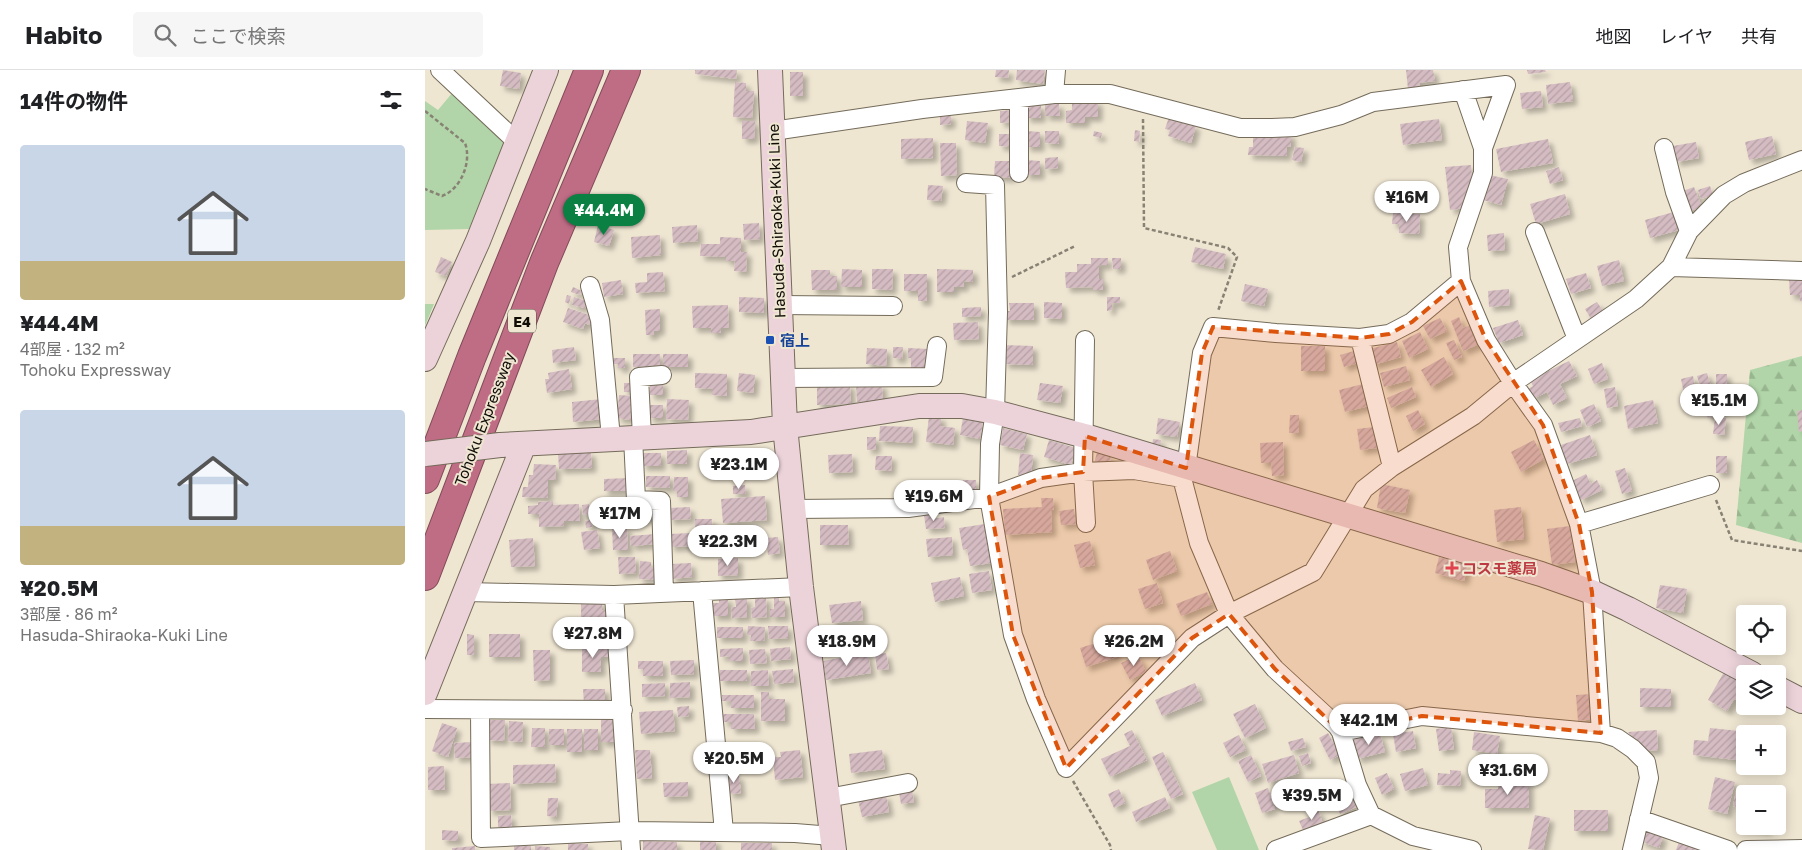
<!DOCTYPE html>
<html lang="ja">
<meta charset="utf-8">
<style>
body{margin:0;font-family:"Golos Text","Noto Sans JP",sans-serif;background:#f6f6f6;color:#202124;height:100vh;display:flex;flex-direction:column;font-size:19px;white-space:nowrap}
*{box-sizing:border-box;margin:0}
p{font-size:16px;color:#757577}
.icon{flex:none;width:28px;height:28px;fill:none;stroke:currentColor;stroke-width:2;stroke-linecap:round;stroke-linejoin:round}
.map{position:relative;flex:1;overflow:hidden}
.side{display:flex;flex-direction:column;background:#fff;width:425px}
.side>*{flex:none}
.controls{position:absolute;left:1311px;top:535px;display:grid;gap:10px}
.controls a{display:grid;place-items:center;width:50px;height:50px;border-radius:5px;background:#fff;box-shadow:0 2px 12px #0003;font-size:25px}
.price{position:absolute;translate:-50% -42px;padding:0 11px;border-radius:18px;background:#fff;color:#222;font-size:16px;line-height:32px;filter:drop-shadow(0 1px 2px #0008)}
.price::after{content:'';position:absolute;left:50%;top:30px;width:15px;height:11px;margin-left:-8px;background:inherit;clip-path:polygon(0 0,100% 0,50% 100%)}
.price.current{background:#0b8043;color:#fff}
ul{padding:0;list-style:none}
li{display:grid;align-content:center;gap:10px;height:265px;padding:0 20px}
li span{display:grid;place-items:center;height:155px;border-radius:5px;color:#555}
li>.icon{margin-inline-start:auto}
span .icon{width:90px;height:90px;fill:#fffc;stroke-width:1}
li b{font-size:21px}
h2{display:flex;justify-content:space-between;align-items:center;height:60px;padding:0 20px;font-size:21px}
header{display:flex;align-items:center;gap:30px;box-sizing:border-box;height:70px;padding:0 25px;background:#fff;border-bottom:1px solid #e0e0e0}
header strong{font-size:24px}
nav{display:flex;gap:28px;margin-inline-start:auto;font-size:18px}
.search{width:350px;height:45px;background:#f6f6f6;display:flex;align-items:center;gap:12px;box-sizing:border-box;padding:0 18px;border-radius:5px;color:#757577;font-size:19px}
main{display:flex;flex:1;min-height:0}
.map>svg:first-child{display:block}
.forest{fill:url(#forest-firs)}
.park{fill:#b1d5a8}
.building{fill:url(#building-hatch);filter:url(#shadow)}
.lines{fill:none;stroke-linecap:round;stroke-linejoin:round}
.street-casing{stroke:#746b5a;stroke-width:20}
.secondary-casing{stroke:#746b5a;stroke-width:26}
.highway-casing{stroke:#814a59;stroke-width:30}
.path{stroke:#888274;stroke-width:2.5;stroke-dasharray:4 2.5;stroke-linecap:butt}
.street{stroke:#fff;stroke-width:18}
.secondary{stroke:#ecd3da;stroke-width:24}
.highway{stroke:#bf6c85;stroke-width:28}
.secondary-bridge-casing{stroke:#746b5a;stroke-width:26;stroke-linecap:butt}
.secondary-bridge{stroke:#ecd3da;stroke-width:24}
.marked{fill:#dd550c;fill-opacity:0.2;stroke:#dd550c;stroke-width:4;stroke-dasharray:10 6;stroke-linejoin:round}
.transit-dot{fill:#1a4fb4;stroke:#efe6d2;stroke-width:2}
.health-dot{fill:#e0444e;stroke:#efe6d2;stroke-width:2}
.labels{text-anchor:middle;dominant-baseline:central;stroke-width:4;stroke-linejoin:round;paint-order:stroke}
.shield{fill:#efe6d2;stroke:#524d43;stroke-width:1}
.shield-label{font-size:14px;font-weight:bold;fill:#0f0c06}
.street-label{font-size:15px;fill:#0f0c06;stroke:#efe6d2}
.transit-label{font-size:15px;font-weight:bold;fill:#164399;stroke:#efe6d2;text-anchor:start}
.health-label{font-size:15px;font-weight:bold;fill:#be3a42;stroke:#efe6d2;text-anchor:start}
</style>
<header>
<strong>Habito</strong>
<div class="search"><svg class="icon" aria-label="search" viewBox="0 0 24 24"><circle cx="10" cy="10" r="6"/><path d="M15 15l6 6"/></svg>ここで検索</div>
<nav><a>地図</a><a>レイヤ</a><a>共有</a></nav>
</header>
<main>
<section class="side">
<h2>14件の物件<svg class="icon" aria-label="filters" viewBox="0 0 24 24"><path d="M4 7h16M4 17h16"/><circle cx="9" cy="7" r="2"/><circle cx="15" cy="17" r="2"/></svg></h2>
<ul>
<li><span style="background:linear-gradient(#c9d6e8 75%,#c2b280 0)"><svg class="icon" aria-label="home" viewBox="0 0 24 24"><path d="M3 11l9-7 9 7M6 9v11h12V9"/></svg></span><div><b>¥44.4M</b><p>4部屋 · 132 m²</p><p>Tohoku Expressway</p></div></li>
<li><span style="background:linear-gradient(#c9d6e8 75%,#c2b280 0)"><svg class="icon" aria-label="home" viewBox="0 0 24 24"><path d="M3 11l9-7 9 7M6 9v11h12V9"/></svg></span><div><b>¥20.5M</b><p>3部屋 · 86 m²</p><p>Hasuda-Shiraoka-Kuki Line</p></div></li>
</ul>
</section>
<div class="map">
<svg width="1377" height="780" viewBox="0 0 1377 780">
<defs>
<pattern id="forest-firs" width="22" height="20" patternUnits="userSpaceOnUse" patternTransform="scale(1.25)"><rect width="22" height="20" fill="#b1d5a8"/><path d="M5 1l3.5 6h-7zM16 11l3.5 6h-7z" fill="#97b68f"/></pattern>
<pattern id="building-hatch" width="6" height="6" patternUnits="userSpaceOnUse" patternTransform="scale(1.25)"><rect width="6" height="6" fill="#d4bcc2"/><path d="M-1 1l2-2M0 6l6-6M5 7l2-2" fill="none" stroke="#b5a0a5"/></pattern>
<filter id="shadow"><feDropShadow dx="4.5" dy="4.5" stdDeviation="2.5" flood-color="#0004"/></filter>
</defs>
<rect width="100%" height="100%" fill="#efe6d2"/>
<path class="forest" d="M1377,286V473L1311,455L1325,300Z"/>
<path class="park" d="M28,22L80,70L44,159L0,160V31L13,40Z
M0,234H9L0,256Z
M804,707L834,780H792L767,722Z"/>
<path class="building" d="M78,0L96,3L94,19L75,16Z
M270,0H312L311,9L270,4Z
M571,0H584L583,8L570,7Z
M592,0H620L618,14L591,10Z
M981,0H1008L1010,11L994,13L995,17L983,19Z
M1102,0H1120L1121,2L1103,4Z
M365,2H378V26H365Z
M310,12L321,13V21H329L327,48L308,47Z
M1145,12L1148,31L1123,34L1121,15Z
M1116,21L1118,37L1097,39L1095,23Z
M673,31V47H660V53H641V41L647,40V32Z
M620,34H634L635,46H620Z
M601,35H616V48H601Z
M588,40V52L575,53V41Z
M745,44L753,51L771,56L766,73L743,66L745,60L740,59Z
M515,45H526V54L515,55Z
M1014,49L1017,70L978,75L975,54Z
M317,51H330L329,69H317Z
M542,51L563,53L560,73L540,70Z
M710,60L715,61L714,72L709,71Z
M601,61L615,62V77H601Z
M620,61H634V74L620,73Z
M669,61L677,63L676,68L668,66Z
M574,64H589V77L574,76Z
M854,64H866V77L862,76V86L823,85L824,77H828V67H854Z
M1347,66L1351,84L1324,90L1320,72Z
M508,68V88L476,89V69Z
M1123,69L1128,93L1076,102L1071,79Z
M1271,72L1274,88L1251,92L1248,76Z
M515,73H531L532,105L516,106Z
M870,77L879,78L876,92L867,90Z
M633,87V98L620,99V88Z
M600,90L615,91V105H600Z
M570,91H587V108L569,107Z
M1046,95L1048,120L1043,121L1044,131L1041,138L1025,140L1020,97Z
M1134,97L1138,110L1125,114L1121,101Z
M1064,105L1083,109L1076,135L1058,130Z
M996,111V115H1003V131H996L997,136H978V112Z
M503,115L518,116L516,131L502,130Z
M1285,116L1288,125L1276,129L1273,120Z
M1269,117L1277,137L1262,142L1255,122Z
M1140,124L1145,144L1111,154L1105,134Z
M1249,142L1254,160L1225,168L1220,150Z
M968,143L995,144L994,164L974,163V154H967Z
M334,153L335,169L319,170L318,154Z
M173,155L189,160L184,176L169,172Z
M272,155L273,171L248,173L247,157Z
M1079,163L1080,180L1063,181L1062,165Z
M235,165L236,185L207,188L206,167Z
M295,167L316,168V182H322L321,202L309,201L310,191H301V187L275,186L276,174H295Z
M770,177L801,184L798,199L766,192Z
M16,187L27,192L21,206L10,202Z
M666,188H683V195H674V209H678V220H668V217L641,218L640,202H652V194H666Z
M687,188H696V199H688Z
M1194,190L1199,211L1177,216L1172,196Z
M417,199L437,200V217H416Z
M447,199H468L467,220L447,219Z
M512,199L548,200V212L539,211V217H529V222H512Z
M386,200H405V206H412V220H387Z
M238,202L240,221L211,223L210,213L222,212V203Z
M1161,203L1166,218L1146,224L1141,209Z
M479,204H502V231H493V221H479Z
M196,210L198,224L179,227L177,213Z
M1364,210H1377V231H1375V225H1365Z
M820,214L843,219L839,236L816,231Z
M148,217L157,221L155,225L146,222Z
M1084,219L1085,235L1064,237L1063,221Z
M142,225L146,226L144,234L140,232Z
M149,227L162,231L160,238L147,235Z
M314,227L339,228V243L314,242Z
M682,227H695V233H687V240L682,241Z
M619,232L637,233V249L619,248Z
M1172,232L1180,244L1168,252L1160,239Z
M584,233H609V250H580L579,241H585Z
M303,235L304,258H296V263H286V258H268L267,236Z
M556,237V246L537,247V238Z
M143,238L167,246L164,255L160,253L158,259L138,252Z
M235,239V261H229V265H221L220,240Z
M1034,247L1038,258L1049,254L1057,273L1038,281L1026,251Z
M1015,248L1022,261L1005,269L998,256Z
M1093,250L1098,265L1074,273L1068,258Z
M553,252L554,269L529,270L528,253Z
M995,262L1003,279L984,288L977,271Z
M1029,270L1037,287L1029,290L1021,273Z
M972,272L976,287L948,295L944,279Z
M579,275L608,276V295L579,294Z
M876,276H900V301H876Z
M149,277L151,290L128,293L127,280Z
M468,277H478L477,289L468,288Z
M442,278L462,279L461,296L441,294Z
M483,278L503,279V298H486V288H483Z
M929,281L933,293L919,297L915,285Z
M208,284H235V297H208Z
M238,284H263V297H238Z
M1019,287L1028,304L1006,317L996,300Z
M188,288H200V298H193V294H188Z
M1144,291L1152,306L1135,314L1142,328L1128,335L1122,322L1108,329L1103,319L1108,316L1105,310Z
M1177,293L1183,309L1169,314L1163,299Z
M981,296L985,310L959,317L955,303Z
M144,299L147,319L122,323L120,309H124L123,303Z
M270,303L302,304V326L287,325V319L270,318Z
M314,303L330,305L328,323L312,321Z
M1282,303L1287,320L1277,323L1272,306Z
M1291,304H1302V323H1291Z
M1268,306L1272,326L1260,329L1256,309Z
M225,312H238V325H225Z
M199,313H205V322H199Z
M615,313L638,316L635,333L612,330Z
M425,314L426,334L392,335V316Z
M457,314L458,331L432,332L431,315Z
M938,314L944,336L920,342L914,320Z
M987,317L991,327L966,338L962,328Z
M1190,317L1193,336L1182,338L1179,319Z
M194,325L208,326L206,350L192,348Z
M177,329L179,349L148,352L147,332Z
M242,329L264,330L263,350L241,349Z
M1228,330L1233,353L1203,359L1199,336Z
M1297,330L1301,339L1283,348L1279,339Z
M1169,334L1176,351L1162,357L1155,340Z
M224,335H238V348H224Z
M993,340L1000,354L988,361L981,346Z
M1377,340V361L1374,362L1372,341Z
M865,345H874V363H864Z
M504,346L516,347V356L530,358L528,375L501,372Z
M1290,347L1301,348L1299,365L1288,364Z
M538,348L558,352L555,369L535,365Z
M733,348L755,352L752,367L731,364Z
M1155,348L1157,356L1136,362L1133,353Z
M455,356L488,357L487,373L454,371Z
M949,357L952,378L935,380L932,359Z
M578,358L602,364L598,380L575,375Z
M1165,365L1172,385L1142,394L1136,375Z
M442,367H451V379L442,380Z
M728,369L736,370L735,378L727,377Z
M624,370L651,378L646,395L619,387Z
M1109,370L1119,389L1096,402L1086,382Z
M858,372L859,405L847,406L846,393H836L835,373Z
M262,380V394H242V381Z
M166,382L167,398L134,399L133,383Z
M672,382L686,386L684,398L669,394Z
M217,383H236V396H217Z
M595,383L608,385L606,406L593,405Z
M427,384L428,402L404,403L403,385Z
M451,386H467L466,401L450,400Z
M1291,386H1302V403H1291Z
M109,394L131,395L130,410H123V428L97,427L98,417H103L104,405H108Z
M1200,398L1207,421L1197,424L1190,401Z
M1161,404L1166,414L1172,410L1177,420L1156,430L1147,411Z
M221,406H245V418L221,417Z
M249,407H263V427H252V421H248Z
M204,408V421H179V409Z
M490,410H520V428H489Z
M538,410H551V422H538Z
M956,414L985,420L980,443L952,438Z
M320,415L321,424H308V416Z
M340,426L342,450L298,453L296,429Z
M616,428H628L629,440H626L627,462L580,465L578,439L617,437Z
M128,431V435L154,434L155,451H139V456L114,457V444H103V436L113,435V432Z
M164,434L165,444L158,445L157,435Z
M182,436H200V450H182Z
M265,437L266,449L244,450V438Z
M1096,437L1099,469L1072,472L1069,440Z
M226,438V450H203V439Z
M649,439L651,454L636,455L634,441Z
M507,444V449L519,447L520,458L501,459L499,445Z
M270,449H287L288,480L271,481Z
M166,450L167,457L161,458L160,451Z
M560,454L567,493L545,496L542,479L538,480L534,458Z
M395,455H423L424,475H395Z
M1145,456L1150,492L1127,495L1122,459Z
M202,457L203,480H188L187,458Z
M172,460L175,478L159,480L156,462Z
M266,463V476L245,477V464Z
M231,464L232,474L206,476L205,466Z
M353,467L355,483L343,485L341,468Z
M527,467L528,485L503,487L501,469Z
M108,468L110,496L86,497L84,470Z
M665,471L670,495L655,498L649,475Z
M745,481L752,501L728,510L721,490Z
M193,487H210L211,503L194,504Z
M1014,487L1043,495L1039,511L1010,503Z
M313,488V505L293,506V489Z
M215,491L226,492V497H233V510L214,509Z
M266,493L267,507L247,509L246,494Z
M564,501L567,520L547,523L544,504Z
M535,507L539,526L510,532L506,513Z
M732,513L738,533L720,539L713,519Z
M1235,515L1262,519L1258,543L1231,538Z
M782,522L787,534L756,546L751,534Z
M354,526V531H360V547H345V539H349V527Z
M341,527L342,547L327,548L326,538L330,537V528Z
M294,528H303V546H288V533H294Z
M310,528H322V547L307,548L306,537H311Z
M436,531L438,550L407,553L404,535Z
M156,532H177V540H185V547H165V550H156Z
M182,554V571H157V555Z
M323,556L340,557L339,571H325L326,565H322Z
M343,556H363V568L344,569Z
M292,557H318V568H292Z
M452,561L456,573L447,575L444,563Z
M42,564L49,565V585H42Z
M64,564H95V587H64Z
M687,568L692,587L661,597L655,578Z
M157,577H183V587H176V602H157Z
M365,577L366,589L346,591L345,579Z
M318,578V591H304V586L295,587V579Z
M340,579L342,593L325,594L324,580Z
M108,580H125V610L109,611Z
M443,583L446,603L401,610L398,591Z
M461,583L464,599L452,600L450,585Z
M713,585L721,602L705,610L696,593Z
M269,590V604L246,605L245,591Z
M213,591H238V606H218V599H213Z
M368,599L369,612L349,614L347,601Z
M295,600H322V611H295Z
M343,600L344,616H326V601Z
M1299,602L1318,613L1315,618L1320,620V634L1309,629L1302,641L1283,630Z
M265,612V627L245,628V613Z
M240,613V626L217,627V614Z
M770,613L777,630L737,646L730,630Z
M1215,618L1246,619V637H1215Z
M158,619H180V634H159Z
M336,622H344V629H360V651H336Z
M1168,624L1170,649L1153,651L1151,625Z
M297,625H329V638H306V631H297Z
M830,634L841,658L820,668L808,644Z
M264,636V646L253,647L252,637Z
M248,640L250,661L216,664L214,642Z
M298,644H329L330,659H306V652H298Z
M190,648V672H176V649Z
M62,650H80L79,671L62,670Z
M84,651L98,652L97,672L83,671Z
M17,653L32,658L23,687L7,681Z
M1026,657L1029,679L1014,681L1011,659Z
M107,658H120V677H106Z
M1285,658L1314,661L1311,690L1268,685L1269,670L1283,671Z
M124,659H139V675H124Z
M142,659H157V682H142Z
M159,659H173V680H159Z
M707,660L722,690L685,707L676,689L705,676L699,664Z
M1232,660L1233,680L1219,681L1203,662Z
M988,661L991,678L971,682L968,664Z
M1049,662L1075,666L1072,684L1047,680Z
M903,663L915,685L905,690L894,668Z
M955,664L960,682L932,689L928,670Z
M814,665L821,680L805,687L798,673Z
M878,668L881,677L866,681L863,672Z
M47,672L48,687L30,688L29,673Z
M210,680H225L227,708L212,709Z
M375,680L378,707L350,710L348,687H356L355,682Z
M457,680L460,699L426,703L424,684Z
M738,682L758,724L746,729L727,687Z
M883,683L886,693L877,696L874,686Z
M826,685L836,706L823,712L813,691Z
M869,685L874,703L843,713L837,694Z
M130,694L131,712L88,714V695Z
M19,696L20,720H3V697Z
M998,698L1003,715L980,721L975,704Z
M1025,700L1036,701L1035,716L1012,715L1013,703L1025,704Z
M962,703L969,719L957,725L950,708Z
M314,705L316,723L304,724L302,706Z
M1290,707L1310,712L1302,744L1283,739Z
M263,712V726L239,727L238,713Z
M1073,712H1104V738H1060V719H1073Z
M85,713L86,740L64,741L62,714Z
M925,716L934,736L915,744L907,724Z
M843,718L850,739L837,743L830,723Z
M694,719L700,733L689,738L683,724Z
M487,720L489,732L476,734L474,722Z
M1311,721L1320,723V739L1308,736Z
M898,722L902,731L891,734L887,726Z
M461,725L464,742L437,747L433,730Z
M740,727L745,738L711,752L707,742Z
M123,728H133L131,747L122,746Z
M893,739L898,754L879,762L874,751L887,746L885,742Z
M1149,740H1183V761H1149Z
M1313,741L1320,742V756H1342V761L1311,757Z
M86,745L87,757H73V746Z
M1110,745L1125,748L1118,780L1103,779Z
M1219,759L1238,766L1234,778L1215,771Z
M17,760L33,761V771L17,770Z
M275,770H291V780H275Z
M218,771L252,772V780H218Z
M1254,772L1277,780H1251Z
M143,773L163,774V780H143Z
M316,773H347V780H316Z
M50,776V780H27V778Z
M89,776H106V780H89Z
M110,776L125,777V780H110Z"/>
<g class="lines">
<defs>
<path id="street" d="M15,0L92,72
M1038,20L1058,78
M629,24L631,0
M348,61L497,39L629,24H685L815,58H847L870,57L916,45L948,32L1081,15L1058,78V103L1033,177L1036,211L1061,270L1088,313L1118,355L1154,454L1167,522L1176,663
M1239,78L1250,122L1264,161
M594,103V28
M541,113L570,115L573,242L570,342L565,374L564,427L588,565L611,629L641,698L767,568L804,544L888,502L939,419L967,397L1048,346L1088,313L1211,229L1246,197L1264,161L1299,125L1319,113L1377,90
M1110,162L1152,269
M1246,197L1377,201
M1036,211L987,252L964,264L935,268L851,263L788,257L777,283L761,398L757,408L774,473L804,544L850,599L912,656L916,662L932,715L946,745L988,766L1047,780
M165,216L175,250L186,368
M354,235L468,236
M935,268L967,397
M660,270L658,402L661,453
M358,308L508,307L512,276
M208,367L211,430L236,431L239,522
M217,367L214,307L237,305
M367,439L483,438L564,427L616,408L658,402L709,400L757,408
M1154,454L1285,415
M277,521L299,762
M40,522L189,525L376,517
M189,525L206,780
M0,639L198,640
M55,641L56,768L205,761L370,763L407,766
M916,662L997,646L1176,663L1192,668L1208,679L1221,692L1224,708L1207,780
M403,728L483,713
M1214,749L1303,780
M851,780L946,745
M1321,780L1377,779"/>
<path id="secondary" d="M345,0L360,356L376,517L409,780
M0,289L53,171L121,0
M75,375L326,362L494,336H537L570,342L660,366L1116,504L1167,522L1203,539L1327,604
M1352,618L1377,631
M0,623L99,374"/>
<path id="highway" d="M0,409L47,286L164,0
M0,506L119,193L201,0"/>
</defs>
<use href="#street" class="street-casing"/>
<use href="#secondary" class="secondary-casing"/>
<use href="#highway" class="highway-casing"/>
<path class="path" d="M0,41L40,73C47,92 36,119 17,126L0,119
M718,49L719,158L803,178L812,187L793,241
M587,207L650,176
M1291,430L1307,470L1377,481
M648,711L685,775L686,780"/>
<use href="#street" class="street"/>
<use href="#secondary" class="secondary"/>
<use href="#highway" class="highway"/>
<defs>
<path id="secondary-bridge" d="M0,384L75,375"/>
</defs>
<use href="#secondary-bridge" class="secondary-bridge-casing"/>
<use href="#secondary-bridge" class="secondary-bridge"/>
</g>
<path class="marked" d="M1036,211L1061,270L1118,355L1154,454L1167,522L1176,663L997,646L916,662L850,599L804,544L767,568L641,698L588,565L564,427L616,408L658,402L660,366L761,398L777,283L788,257L935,268L964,264L987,252Z"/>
<rect class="transit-dot" x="340" y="265" width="10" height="10" rx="2.5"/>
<path class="health-dot" d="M1024.5 490.5h5v5h5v5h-5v5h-5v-5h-5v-5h5z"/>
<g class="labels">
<rect class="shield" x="83" y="239.5" width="28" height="23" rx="4"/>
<g class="shield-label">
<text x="97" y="251">E4</text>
</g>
<g class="street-label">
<text transform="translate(351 151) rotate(-92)">Hasuda-Shiraoka-Kuki Line</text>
<text transform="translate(59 349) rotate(-69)">Tohoku Expressway</text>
</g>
<g class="transit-label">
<text x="355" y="270">宿上</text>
</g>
<g class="health-label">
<text x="1037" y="498">コスモ薬局</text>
</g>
</g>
</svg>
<div class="controls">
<a><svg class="icon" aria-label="locate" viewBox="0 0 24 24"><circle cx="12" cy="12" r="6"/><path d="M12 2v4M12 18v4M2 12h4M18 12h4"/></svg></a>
<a><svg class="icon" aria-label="layers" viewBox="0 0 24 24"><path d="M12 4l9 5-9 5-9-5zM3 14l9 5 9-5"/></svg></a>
<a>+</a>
<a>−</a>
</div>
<b class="price" style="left:982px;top:153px">¥16M</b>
<b class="price current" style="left:179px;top:166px">¥44.4M</b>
<b class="price" style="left:1294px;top:356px">¥15.1M</b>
<b class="price" style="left:314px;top:420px">¥23.1M</b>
<b class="price" style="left:509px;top:452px">¥19.6M</b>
<b class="price" style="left:195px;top:469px">¥17M</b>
<b class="price" style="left:303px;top:497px">¥22.3M</b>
<b class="price" style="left:168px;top:589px">¥27.8M</b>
<b class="price" style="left:422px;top:597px">¥18.9M</b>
<b class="price" style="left:709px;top:597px">¥26.2M</b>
<b class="price" style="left:944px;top:676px">¥42.1M</b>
<b class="price" style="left:309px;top:714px">¥20.5M</b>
<b class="price" style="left:1083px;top:726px">¥31.6M</b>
<b class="price" style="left:887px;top:751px">¥39.5M</b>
</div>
</main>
